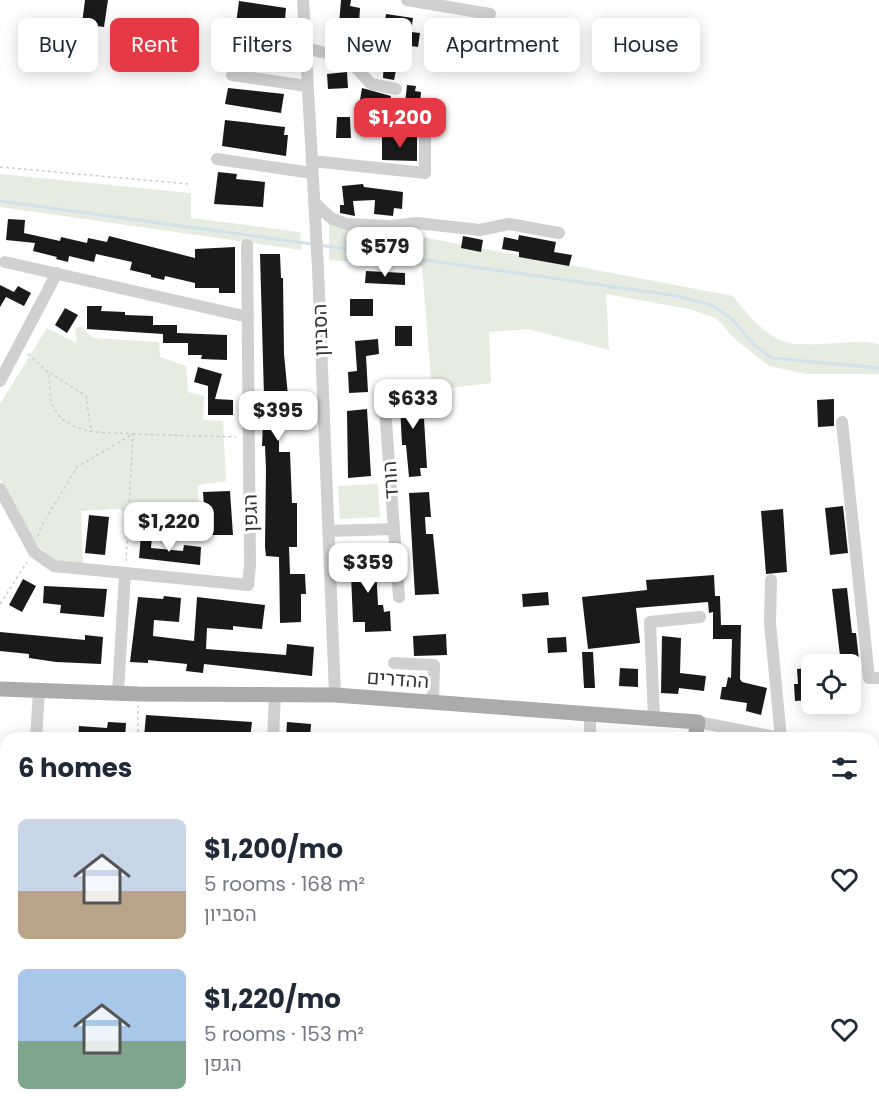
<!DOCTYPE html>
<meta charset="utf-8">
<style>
body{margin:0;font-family:Poppins,Heebo,sans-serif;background:#f2f2f3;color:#1f2937;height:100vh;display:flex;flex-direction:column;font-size:22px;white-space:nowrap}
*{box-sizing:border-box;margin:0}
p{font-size:20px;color:#747a83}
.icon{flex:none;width:33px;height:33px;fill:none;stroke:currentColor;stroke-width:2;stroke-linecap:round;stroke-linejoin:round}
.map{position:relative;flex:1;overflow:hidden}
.details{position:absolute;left:0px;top:732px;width:879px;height:384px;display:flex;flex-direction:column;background:#fff;border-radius:18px 18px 0 0;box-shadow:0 3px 15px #0003}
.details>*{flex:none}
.banner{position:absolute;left:18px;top:18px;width:843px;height:54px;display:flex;gap:12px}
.fabs{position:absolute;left:801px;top:654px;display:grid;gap:12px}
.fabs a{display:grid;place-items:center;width:60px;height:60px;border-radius:9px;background:#fff;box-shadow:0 3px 15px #0003;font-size:30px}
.price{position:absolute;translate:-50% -51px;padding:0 14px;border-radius:12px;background:#fff;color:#222;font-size:20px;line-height:39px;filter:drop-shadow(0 2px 3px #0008)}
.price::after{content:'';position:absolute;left:50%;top:36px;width:18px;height:14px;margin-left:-9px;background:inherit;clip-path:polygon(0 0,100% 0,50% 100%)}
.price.on{background:#e63946;color:#fff}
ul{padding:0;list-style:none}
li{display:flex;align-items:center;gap:18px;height:150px;padding:0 18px}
li span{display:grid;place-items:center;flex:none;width:168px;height:120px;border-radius:9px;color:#555}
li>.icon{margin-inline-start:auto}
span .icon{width:72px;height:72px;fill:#fffc;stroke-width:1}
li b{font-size:26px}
h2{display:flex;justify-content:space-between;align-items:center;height:72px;padding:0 18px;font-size:26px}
.chip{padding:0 21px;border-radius:9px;background:#fff;box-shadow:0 3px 15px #0003;font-size:21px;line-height:54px}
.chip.on{background:#e63946;color:#fff}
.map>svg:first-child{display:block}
.green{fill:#e6ecdf}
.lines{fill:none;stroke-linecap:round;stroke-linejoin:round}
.stream{stroke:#cfe2ee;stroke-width:3}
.building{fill:#1a1a1a}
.path{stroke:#cdcdcd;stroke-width:1.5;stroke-dasharray:3 3;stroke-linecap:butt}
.minor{stroke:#d0d0d0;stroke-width:12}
.major{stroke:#ababab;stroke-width:15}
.labels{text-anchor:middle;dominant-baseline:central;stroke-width:6;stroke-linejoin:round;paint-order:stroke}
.street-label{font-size:20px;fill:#333;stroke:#fff}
</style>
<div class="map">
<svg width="879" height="1116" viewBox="0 0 879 1116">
<rect width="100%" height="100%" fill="#fff"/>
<path class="green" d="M0,174L191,193V218L300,232L302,250L0,207Z
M329,223L422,237L733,296C747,314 766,338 790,343C819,348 850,338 879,344V374H807L769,366L734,338L716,318L689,309L606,294L609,350L528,329L489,332L491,383L432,390L422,266L329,260Z
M82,327L93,338L159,342L160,357L186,366L188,392L204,396L203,420L223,421L226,481L198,485L200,537C185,538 174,545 160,544L157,530L119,509L81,511L83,563L57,561L34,543L0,479V404L47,328L77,343L75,328Z
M378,484L380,517L340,519L338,486Z"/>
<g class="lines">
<path class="stream" d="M0,201L312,244
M319,245L678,296L711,305L731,318L754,345L772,358L879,368"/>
</g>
<path class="building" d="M85,0H108L104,27L82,24Z
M341,0H351L350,6L360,8L358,40L338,37Z
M239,1L286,8L284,32L236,24Z
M386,14L413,18L411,32L420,33L418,47L382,42Z
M232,40L283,48L280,67L229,59Z
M384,60L398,61L394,80L383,78Z
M347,72L348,88L328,89L327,74Z
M407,85L416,86L415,91L421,92L420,104L405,103Z
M228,88L284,94L281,113L225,104Z
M362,88L391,96L388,110L368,106L369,101L360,100Z
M337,117H350L351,138H336Z
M225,120L285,127L284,135H288L286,156L222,146Z
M382,137H417V161L382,160Z
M218,172L237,174L236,179L265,182L263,207L214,204Z
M363,184L364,187L403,192L402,209L394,208L393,216L374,214L375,200L353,201L355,216L340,213V205H344L342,186Z
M8,219L25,220L24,233L60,241L61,237L87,243L88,238L107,242L109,236L195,258V249L235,247V293H219V288H195V283L165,276L164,280L151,277V275L130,270L132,262L96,254L94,262L69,256L68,262L56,259L57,257L33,251L35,243L6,240Z
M519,235L556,242L554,252L572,255L569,266L519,257V252L502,249L504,237L518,240Z
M463,236L483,240L481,252L461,248Z
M260,254H280L281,278H283L284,354L288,396L287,421H279V452H290L292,503H297V547H289L290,574H305L306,594H301V622L280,623L279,557L266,556L265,547L266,469L265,446H262L264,396Z
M366,271L405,273V285L365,283Z
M0,285L14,292L18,286L31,293L24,306L6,297L0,307Z
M350,299H373V316H350Z
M87,306H102L101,311L125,312V315L153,316V325H177V333L227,335V360L201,359L202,355H188V343H163V334L87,329Z
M65,308L78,315L67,333L55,325Z
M395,326H412V346H395Z
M378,339L379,354L366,356L368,392L349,393L348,372L357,371L355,341Z
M198,367L222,374L215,399L233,400V415H208V386L194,382Z
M414,383L415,393L421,392L422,402L414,403L416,419H424L427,468H420L421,476L409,477L406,445H402L399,385Z
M834,399V426L818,427L817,400Z
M367,409L371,476L348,478L347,411Z
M230,491L233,535H206L203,492Z
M429,492L431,517H425L426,534H433L439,594L415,595L409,493Z
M843,506L848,553L830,555L825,508Z
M783,509L787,572L766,574L761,511Z
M89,515L109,517L105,555L85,553Z
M141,535L152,536L151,548L183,551L184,545L201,547L200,565L139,558Z
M379,550V567H376L378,605H383L384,612L390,611L391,631L365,632V622H353L351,574H356L355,551Z
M714,575L715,596H720L721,625H741L740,679L742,682L767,688L761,715L746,711L747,703L720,699L722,687H726L728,677L731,678L732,639H713V612L709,613L708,602L636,608L640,643L588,649L582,597L647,590L646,580Z
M23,579L36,586L22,612L9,605Z
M44,586L107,589L104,617L60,613L61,605L43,603Z
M847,588L852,633H856L860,669L850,670V664H841L832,589Z
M548,592L549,605L523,607L522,594Z
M164,596L181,598L179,622L154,620L153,636L194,641L197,597L265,605L262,629L233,626V630L207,628L206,649L286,655L287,644L314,647L312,676L204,664L203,673L186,671L187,664L148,660V663L130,662L138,597L163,599Z
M0,632L85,640V635L103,637L101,664L56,662L29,658V654L0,651Z
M446,634L447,655L414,656L413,636Z
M662,636L681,638L680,673L706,676L704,691L679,688L678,694L661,693Z
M566,637L567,652L548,653L547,638Z
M582,652H593L595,688H584Z
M620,668L638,669V687L619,686Z
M808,668L811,700L795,701L794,684H798L797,669Z
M146,715L252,722L250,738H208L167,734L166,738L144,737Z
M108,722L126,723L125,738H78L79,726L107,728Z
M287,722L311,724L310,738H286Z"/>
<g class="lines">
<path class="path" d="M0,167L189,184
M28,354L49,373C50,383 49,397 53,406C67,436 105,432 133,434L126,561
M50,373L86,396L91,431
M38,536L41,527L77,467L133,434L236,437
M0,604L27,562
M138,738V706
M873,897L879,898
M278,1116V1110"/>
<path class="minor" d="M303,0L318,269L335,695
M407,0L490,14
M305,48L347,58L371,84L396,89
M232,75L307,86
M217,159L312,173
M312,161L425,173V128
M314,202L331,218L346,224L392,226L417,223L480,230L509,224L559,233
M5,262L248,317
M0,381L57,273
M384,395L399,597
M842,422L869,678H879
M0,489L34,552L54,566L248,585L250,565L247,245
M328,531L394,529
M771,580L770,623L781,738
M394,663L434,665L433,703
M118,692L125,574
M590,715V738
M654,719L650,622L700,617
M698,722L780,738
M36,738L39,691
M273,738L275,695
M873,756L879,757
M0,982L4,944
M873,997L879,998
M0,1021L6,1022
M0,1062L6,1063
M560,1110L564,1116"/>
<path class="major" d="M0,689L139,694L335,695L698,722L695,738
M644,1116V1110"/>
</g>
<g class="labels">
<g class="street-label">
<text transform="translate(320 330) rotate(-92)">הסביון</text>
<text transform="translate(390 480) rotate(-94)">הורד</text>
<text transform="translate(250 513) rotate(-91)">הגפן</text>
<text transform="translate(398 679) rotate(4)">ההדרים</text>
</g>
</g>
</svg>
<div class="fabs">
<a><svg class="icon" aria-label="locate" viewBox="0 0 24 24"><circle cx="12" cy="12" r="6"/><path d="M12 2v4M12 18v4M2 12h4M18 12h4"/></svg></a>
</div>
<b class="price on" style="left:400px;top:149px">$1,200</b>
<b class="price" style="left:385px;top:278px">$579</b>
<b class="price" style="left:413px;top:430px">$633</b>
<b class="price" style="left:278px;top:442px">$395</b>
<b class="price" style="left:169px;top:553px">$1,220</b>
<b class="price" style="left:368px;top:594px">$359</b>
<div class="banner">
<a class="chip">Buy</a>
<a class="chip on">Rent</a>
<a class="chip">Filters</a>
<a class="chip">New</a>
<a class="chip">Apartment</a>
<a class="chip">House</a>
</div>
<section class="details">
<h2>6 homes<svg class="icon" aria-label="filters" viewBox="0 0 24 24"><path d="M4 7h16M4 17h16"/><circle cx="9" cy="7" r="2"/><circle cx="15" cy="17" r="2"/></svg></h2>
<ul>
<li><span style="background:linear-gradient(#c9d6e8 60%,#b9a48a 0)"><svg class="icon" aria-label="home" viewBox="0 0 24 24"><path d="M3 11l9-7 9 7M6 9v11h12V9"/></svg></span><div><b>$1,200/mo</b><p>5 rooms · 168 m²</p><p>הסביון</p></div><svg class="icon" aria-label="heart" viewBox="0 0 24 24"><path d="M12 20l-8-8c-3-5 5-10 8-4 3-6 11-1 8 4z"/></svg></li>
<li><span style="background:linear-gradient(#a9c7e8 60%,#7fa58c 0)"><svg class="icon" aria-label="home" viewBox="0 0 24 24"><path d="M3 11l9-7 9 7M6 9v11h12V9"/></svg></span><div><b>$1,220/mo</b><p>5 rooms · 153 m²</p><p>הגפן</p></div><svg class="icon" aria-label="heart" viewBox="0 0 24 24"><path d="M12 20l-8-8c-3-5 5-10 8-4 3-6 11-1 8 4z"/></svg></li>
</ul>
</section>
</div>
